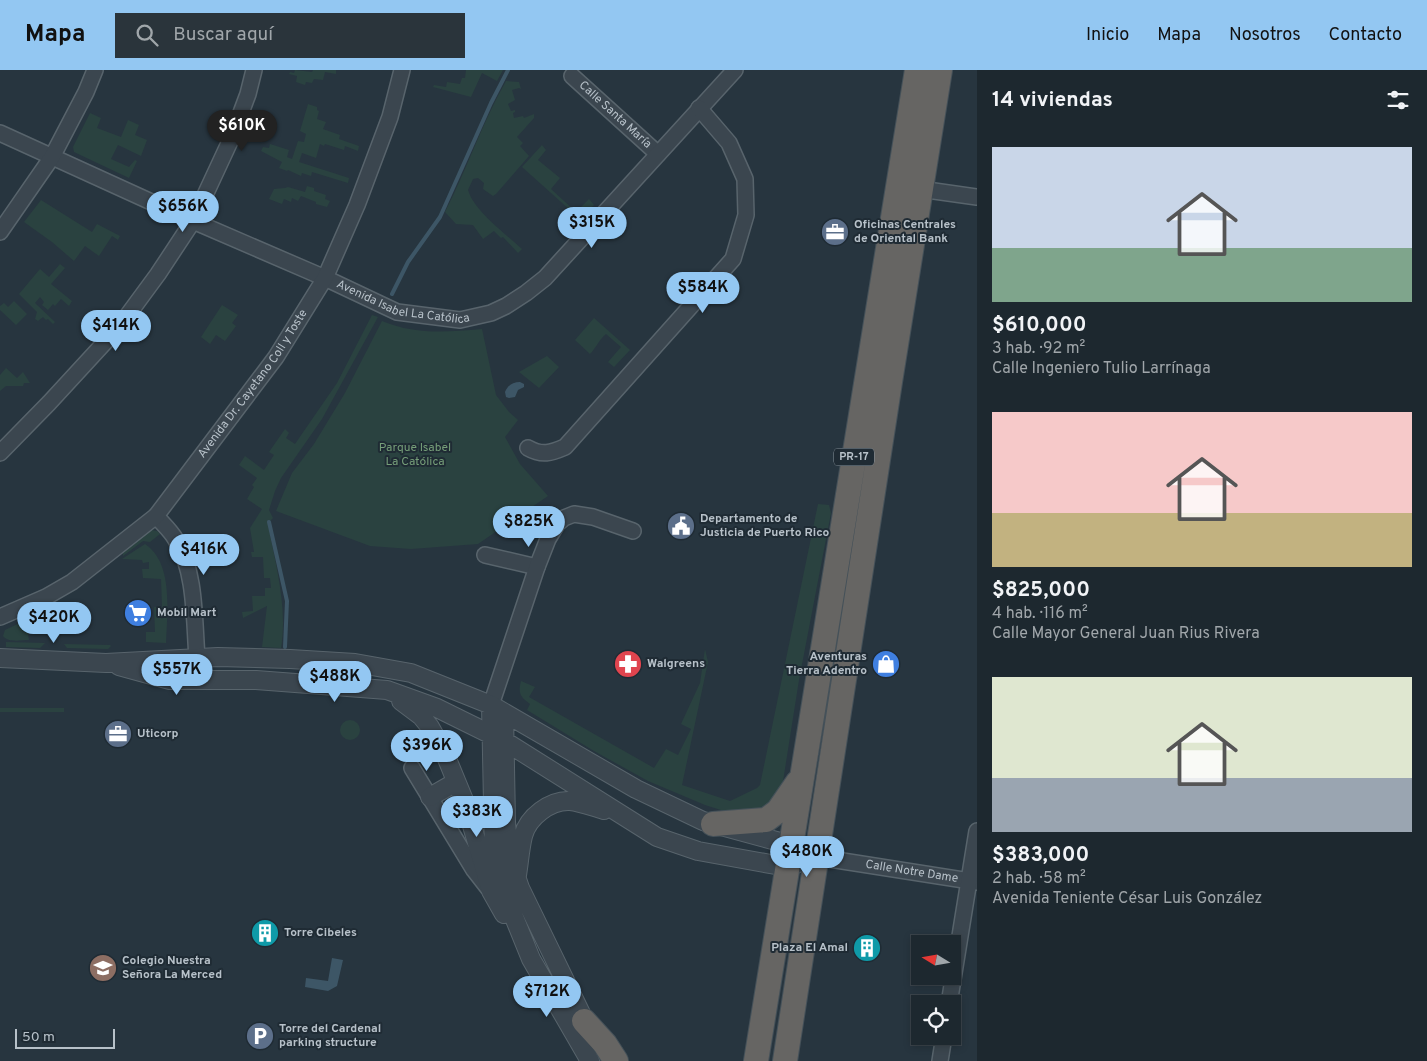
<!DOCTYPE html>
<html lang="es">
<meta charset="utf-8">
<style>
body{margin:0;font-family:Overpass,sans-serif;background:#2a343b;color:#f1f3f6;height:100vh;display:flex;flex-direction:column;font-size:19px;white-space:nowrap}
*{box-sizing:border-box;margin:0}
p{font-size:16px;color:#a0a6aa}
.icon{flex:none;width:28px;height:28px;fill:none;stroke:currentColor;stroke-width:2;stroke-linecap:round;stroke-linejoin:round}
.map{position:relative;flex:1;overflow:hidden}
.details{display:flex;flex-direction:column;background:#1d282f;width:450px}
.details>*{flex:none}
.needle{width:32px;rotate:281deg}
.fabs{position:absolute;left:911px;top:865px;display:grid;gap:10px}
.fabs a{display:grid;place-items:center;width:50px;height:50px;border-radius:0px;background:#1d282f;box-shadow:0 2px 8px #0003,0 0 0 1px #3b444b;font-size:25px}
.scale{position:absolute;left:15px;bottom:12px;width:100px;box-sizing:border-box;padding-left:5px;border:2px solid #b7c1c9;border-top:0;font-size:14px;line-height:18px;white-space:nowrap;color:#b7c1c9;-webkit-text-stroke:4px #1f2b34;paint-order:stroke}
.price{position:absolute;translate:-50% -42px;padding:0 11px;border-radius:18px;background:#93c7f2;color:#111;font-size:16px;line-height:32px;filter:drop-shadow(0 1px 2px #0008)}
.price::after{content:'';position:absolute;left:50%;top:30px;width:15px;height:11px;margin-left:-8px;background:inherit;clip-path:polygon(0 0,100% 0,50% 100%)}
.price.current{background:#222;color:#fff}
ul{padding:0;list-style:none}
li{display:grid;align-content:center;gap:10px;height:265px;padding:0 15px}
li span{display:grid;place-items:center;height:155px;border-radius:0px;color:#555}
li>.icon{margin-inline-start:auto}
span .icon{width:90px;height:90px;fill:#fffc;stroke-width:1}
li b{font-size:21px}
h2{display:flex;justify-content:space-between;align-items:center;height:60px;padding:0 15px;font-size:21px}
header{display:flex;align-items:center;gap:30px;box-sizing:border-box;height:70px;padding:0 25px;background:#93c7f2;color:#111}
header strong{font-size:24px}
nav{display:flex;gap:28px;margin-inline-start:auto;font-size:18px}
.search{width:350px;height:45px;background:#2a343b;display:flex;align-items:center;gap:12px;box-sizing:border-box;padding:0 18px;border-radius:0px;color:#a0a6aa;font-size:19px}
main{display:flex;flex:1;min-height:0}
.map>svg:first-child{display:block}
.green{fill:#2a4240}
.water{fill:#3d5666}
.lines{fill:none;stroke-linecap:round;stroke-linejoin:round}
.stream{stroke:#3d5666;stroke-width:4}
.minor-casing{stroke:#58646c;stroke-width:18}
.tertiary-casing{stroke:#58646c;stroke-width:20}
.trunk-casing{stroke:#455159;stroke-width:26}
.minor{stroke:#3b464f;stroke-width:15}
.tertiary{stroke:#3b464f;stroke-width:18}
.trunk{stroke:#666563;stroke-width:24}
.labels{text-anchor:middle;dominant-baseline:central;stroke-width:4;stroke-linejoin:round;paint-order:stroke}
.shield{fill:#1f2b34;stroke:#89949c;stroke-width:1}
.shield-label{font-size:11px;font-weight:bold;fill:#b7c1c9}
.street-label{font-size:12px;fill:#b7c1c9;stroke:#1f2b34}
.poi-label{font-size:12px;font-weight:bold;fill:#b7c1c9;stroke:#1f2b34;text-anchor:start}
.park-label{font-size:12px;fill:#769e79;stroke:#1f2b34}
</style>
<header>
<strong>Mapa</strong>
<div class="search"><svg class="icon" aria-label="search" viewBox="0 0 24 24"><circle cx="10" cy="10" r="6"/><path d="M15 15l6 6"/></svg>Buscar aquí</div>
<nav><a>Inicio</a><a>Mapa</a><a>Nosotros</a><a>Contacto</a></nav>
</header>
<main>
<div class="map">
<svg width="977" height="991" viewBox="0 0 977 991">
<rect width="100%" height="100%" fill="#27353f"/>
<path class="green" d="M295,0L312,2L313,0H336V4L325,2L323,10L314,9L312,13L306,12L305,15L296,12L297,6L289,4L290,2L294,3Z
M466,0H503L497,11L482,3L471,27L433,17L434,15L446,17L447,12L460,14L462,8H465Z
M506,11L519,12L521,19L519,18L512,20L515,30L508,34L511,41L515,40V42L513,43L514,48L523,46L524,48L534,44V48L517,67L523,73L520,76L529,86L496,124L493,126L483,119L484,113L478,108L473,109L468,120C474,141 506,164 522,179L518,183L503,167L501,168L494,161L483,169L473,155L456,154L445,142C467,99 482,53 506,11Z
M308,34L317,37V40L319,41L317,49L326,52L323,59L340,65L339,69L359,76L358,81L345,76L344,80L325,74L324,76L320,74L316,88L302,83L299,92L349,108L348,113L312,102L311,106L302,103L301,106L288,100L287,101L279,98L282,92L261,81L263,77L269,78L270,74L289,80L287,87L292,89L298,71L304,72L306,64L300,61Z
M90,43L101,48L97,58L121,67L128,50L139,55L135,65L147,70L141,86L118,75L111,89L129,97L135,90L137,91L129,108L74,82L73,77Z
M542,75L546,80L538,90L560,108L551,119L576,142L589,129L594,135L580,149L522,97Z
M307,116L314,118V121L326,125L325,129L330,131L327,137L316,134V132L301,126L298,131L292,128L291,132L284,129L282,134L269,129L274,119L285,118L288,117L305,122Z
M41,130L92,162L97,154L120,166L118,170L112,166L99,186L85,176L74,191L52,172L24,152Z
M60,194L65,198L51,214L72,231L69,236L61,229L55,236L53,234L48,240L42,235L44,232L40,227L35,233L55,252L53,254L48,249L46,250L43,247L38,251L35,249L37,242L19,224L40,199L49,207Z
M14,231L27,244L16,255L0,240V236L4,233L8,237Z
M222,235L238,245L232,253L236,256L225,271L216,265L210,274L201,267Z
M372,245L378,247L322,349L281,408L275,421L269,440L273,448L268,453C275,494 288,536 281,578L262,577L267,536L243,548L242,542L253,541L252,526H265V518H271L270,508H264L263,487H252L251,482H254L250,458L262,439L247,429L254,417L252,415L257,408L239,395L245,386L264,400L274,385L269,382L285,359L289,363L286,368L295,374L337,313Z
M594,248L630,280L614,297L608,292L621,277L606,264C598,271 596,278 590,284L575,270Z
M382,251C416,265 446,262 482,259L496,325L509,342L518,350L505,367L520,394L548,426L478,474L411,479L370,476L276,441L292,403L314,374L345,323Z
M547,286L559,297L539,318L519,302Z
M6,298L17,308L23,302L30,313H24L23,316H6L0,321V305Z
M818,434L829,435L831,443L799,610L781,724L775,737L746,748L705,735L648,711L594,681L527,640L530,634C520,627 518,623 521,611L535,617L529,627L654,698L666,679L678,685L691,659L681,654L700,613L705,579L708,592L682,715L730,731L757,718L760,715Z
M151,460L157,461L160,464L150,472L143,471L123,486V482Z
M145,474C174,493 167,543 166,573L146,572V562H155L154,537H162L161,509L143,508L142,499H149V492L143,493L142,490L122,489Z
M26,550L29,570C21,570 8,573 3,566L5,560Z
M6,572L45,573L40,578L6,577Z
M64,574L110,575L111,576L108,579L67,578Z
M0,638H64V642H0Z
M340 660a10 10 0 1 1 20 0a10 10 0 1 1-20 0Z"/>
<path class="water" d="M520,312L524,314V317L518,320L515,327L509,328L506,327L505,322C508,315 513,312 520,312Z
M332,888L343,890L337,916L328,921L305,917L306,908L328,911Z"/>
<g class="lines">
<path class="stream" d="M392,224L408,192L440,147L491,33L508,0
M269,452L287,531L285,577"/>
<defs>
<g id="minor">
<path id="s1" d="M572,6L658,84"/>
<path id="s2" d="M0,63L193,151L325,208L397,242L460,250L491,243L506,236L526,223L545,208L735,0"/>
<path d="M920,119L977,127"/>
<path d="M0,162L52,87L86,22L95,0"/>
<path d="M528,378C542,386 551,383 565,377L733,189L746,145L745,109L729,73L699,38"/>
<path d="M0,383L49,333L119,257L158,204L193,151L232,67L248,24L254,0"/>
<path d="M156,446C163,454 171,461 176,470C196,501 194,552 197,587"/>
<path d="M485,485L537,497"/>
<path id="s3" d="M0,547L46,527L72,512L156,446L276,287L325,208L357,135L390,47L402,0"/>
<path d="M491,635L537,497L548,469L557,454L564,448L574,444L593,447L633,461"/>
<path d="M412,698L474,800L488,818"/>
<path id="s4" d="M817,787L977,812"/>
<path d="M949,934L977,761"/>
<path d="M940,991L944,966"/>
</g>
<path id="tertiary" d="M0,588L106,593L218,587L290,589L355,593L411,603L491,635L636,719L703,751L791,775L817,787
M119,596L170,610H256L387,620L437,638L506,672L657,767L698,781L787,797L798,793
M401,631L421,646L430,657L445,684L466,735L491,821L504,844
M491,635L494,782L505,825L531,889L590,991
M504,643L506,752L509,786L520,818L590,962
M430,727L456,712
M517,805C519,793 520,778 523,766C528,747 550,730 570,731C581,732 593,737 604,740"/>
<path id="trunk" d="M713,754L766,750L778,741L798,712
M584,951L605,974L616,991
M756,991L917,0
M785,991L890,312L940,0"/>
</defs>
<use href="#minor" class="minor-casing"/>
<use href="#tertiary" class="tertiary-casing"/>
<use href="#trunk" class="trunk-casing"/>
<use href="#minor" class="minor"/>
<use href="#tertiary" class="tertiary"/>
<use href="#trunk" class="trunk"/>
</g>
<defs>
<symbol id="office-disc" viewBox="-11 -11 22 22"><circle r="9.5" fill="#5c6f8a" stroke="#1f2b34"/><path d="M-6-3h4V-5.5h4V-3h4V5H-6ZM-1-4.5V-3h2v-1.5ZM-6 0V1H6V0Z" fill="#fff"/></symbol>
<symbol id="civic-disc" viewBox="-11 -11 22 22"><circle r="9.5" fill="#5c6f8a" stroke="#1f2b34"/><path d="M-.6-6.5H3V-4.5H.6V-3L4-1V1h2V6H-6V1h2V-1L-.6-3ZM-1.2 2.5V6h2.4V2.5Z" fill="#fff"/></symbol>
<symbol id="supermarket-disc" viewBox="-11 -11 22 22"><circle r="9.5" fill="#3f7fe0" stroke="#1f2b34"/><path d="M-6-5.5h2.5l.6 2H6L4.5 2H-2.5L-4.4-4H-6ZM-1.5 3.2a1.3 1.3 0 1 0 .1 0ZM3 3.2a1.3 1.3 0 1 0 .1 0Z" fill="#fff"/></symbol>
<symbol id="pharmacy-disc" viewBox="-11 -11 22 22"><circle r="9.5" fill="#e0444e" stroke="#1f2b34"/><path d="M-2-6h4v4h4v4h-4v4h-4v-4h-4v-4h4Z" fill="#fff"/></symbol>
<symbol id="shop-disc" viewBox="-11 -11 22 22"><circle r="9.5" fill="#3f7fe0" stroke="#1f2b34"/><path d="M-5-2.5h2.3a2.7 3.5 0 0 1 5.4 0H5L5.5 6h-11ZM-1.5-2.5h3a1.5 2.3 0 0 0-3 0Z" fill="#fff"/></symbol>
<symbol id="building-disc" viewBox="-11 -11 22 22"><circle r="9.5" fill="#0f9aa8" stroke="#1f2b34"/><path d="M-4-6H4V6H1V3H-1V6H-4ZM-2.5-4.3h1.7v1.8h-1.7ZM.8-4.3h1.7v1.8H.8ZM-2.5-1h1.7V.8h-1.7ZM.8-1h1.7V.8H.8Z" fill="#fff"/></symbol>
<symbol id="school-disc" viewBox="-11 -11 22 22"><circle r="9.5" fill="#8d6e63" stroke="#1f2b34"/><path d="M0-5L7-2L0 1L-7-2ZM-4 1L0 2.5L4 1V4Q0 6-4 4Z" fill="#fff"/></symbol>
<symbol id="parking-disc" viewBox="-11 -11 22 22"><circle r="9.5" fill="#5c6f8a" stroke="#1f2b34"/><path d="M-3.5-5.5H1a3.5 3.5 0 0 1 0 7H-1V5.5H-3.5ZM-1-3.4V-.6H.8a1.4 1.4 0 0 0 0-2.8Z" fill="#fff"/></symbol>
</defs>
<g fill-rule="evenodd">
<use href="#office-disc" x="819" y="146" width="32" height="32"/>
<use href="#civic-disc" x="665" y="440" width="32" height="32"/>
<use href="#supermarket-disc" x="122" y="527" width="32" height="32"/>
<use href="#pharmacy-disc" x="612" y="578" width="32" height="32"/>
<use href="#shop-disc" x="870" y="578" width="32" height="32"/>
<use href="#office-disc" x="102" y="648" width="32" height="32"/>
<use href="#building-disc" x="249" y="847" width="32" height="32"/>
<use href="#building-disc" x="851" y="862" width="32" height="32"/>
<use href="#school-disc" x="87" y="882" width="32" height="32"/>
<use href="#parking-disc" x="244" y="950" width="32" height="32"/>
</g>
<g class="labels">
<rect class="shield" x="834" y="378.5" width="40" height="17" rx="4"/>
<g class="shield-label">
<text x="854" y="387">PR-17</text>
</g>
<g class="street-label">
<text stroke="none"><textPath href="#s1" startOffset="58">Calle Santa María</textPath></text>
<text stroke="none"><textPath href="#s2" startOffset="439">Avenida Isabel La Católica</textPath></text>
<text stroke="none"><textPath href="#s3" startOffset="351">Avenida Dr. Cayetano Coll y Toste</textPath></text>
<text stroke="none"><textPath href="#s4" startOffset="96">Calle Notre Dame</textPath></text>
</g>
<g class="poi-label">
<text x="854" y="155">Oficinas Centrales<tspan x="854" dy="14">de Oriental Bank</tspan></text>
<text x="700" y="449">Departamento de<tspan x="700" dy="14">Justicia de Puerto Rico</tspan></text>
<text x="157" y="543">Mobil Mart</text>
<text x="867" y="587" text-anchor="end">Aventuras<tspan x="867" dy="14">Tierra Adentro</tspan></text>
<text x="647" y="594">Walgreens</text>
<text x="137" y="664">Uticorp</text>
<text x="284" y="863">Torre Cibeles</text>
<text x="848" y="878" text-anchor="end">Plaza El Amal</text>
<text x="122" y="891">Colegio Nuestra<tspan x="122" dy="14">Señora La Merced</tspan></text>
<text x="279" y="959">Torre del Cardenal<tspan x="279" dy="14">parking structure</tspan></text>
</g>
<g class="park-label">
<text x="415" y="378">Parque Isabel<tspan x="415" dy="14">La Católica</tspan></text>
</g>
</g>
</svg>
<div class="fabs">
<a><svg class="needle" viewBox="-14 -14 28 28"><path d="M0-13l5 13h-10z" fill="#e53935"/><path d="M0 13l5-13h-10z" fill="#a0a6aa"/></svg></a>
<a><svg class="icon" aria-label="locate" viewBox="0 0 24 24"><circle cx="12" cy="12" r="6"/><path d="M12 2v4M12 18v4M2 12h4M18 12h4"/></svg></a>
</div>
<div class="scale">50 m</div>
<b class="price current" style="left:242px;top:82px">$610K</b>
<b class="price" style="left:183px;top:163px">$656K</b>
<b class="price" style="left:592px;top:179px">$315K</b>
<b class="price" style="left:703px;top:244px">$584K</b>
<b class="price" style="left:116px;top:282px">$414K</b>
<b class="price" style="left:529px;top:478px">$825K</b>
<b class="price" style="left:204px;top:506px">$416K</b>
<b class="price" style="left:54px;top:574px">$420K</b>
<b class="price" style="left:177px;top:626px">$557K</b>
<b class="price" style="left:335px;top:633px">$488K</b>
<b class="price" style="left:427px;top:702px">$396K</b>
<b class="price" style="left:477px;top:768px">$383K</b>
<b class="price" style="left:807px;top:808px">$480K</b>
<b class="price" style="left:547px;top:948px">$712K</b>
</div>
<section class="details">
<h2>14 viviendas<svg class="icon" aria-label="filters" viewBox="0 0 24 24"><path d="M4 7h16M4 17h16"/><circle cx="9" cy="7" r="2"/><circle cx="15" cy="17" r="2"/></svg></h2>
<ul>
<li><span style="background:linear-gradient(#c9d6e8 65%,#7fa58c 0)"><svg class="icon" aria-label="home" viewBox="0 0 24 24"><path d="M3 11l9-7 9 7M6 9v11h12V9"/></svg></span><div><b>$610,000</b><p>3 hab. · 92 m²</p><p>Calle Ingeniero Tulio Larrínaga</p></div></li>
<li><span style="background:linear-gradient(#f6c9c9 65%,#c2b280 0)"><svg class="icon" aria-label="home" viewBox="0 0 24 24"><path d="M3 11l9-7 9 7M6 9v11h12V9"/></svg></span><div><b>$825,000</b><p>4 hab. · 116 m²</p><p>Calle Mayor General Juan Rius Rivera</p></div></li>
<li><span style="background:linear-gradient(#dfe7d0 65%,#9aa5b1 0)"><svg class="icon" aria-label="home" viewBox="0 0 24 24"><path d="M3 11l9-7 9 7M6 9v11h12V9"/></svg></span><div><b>$383,000</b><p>2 hab. · 58 m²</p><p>Avenida Teniente César Luis González</p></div></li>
</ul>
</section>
</main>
